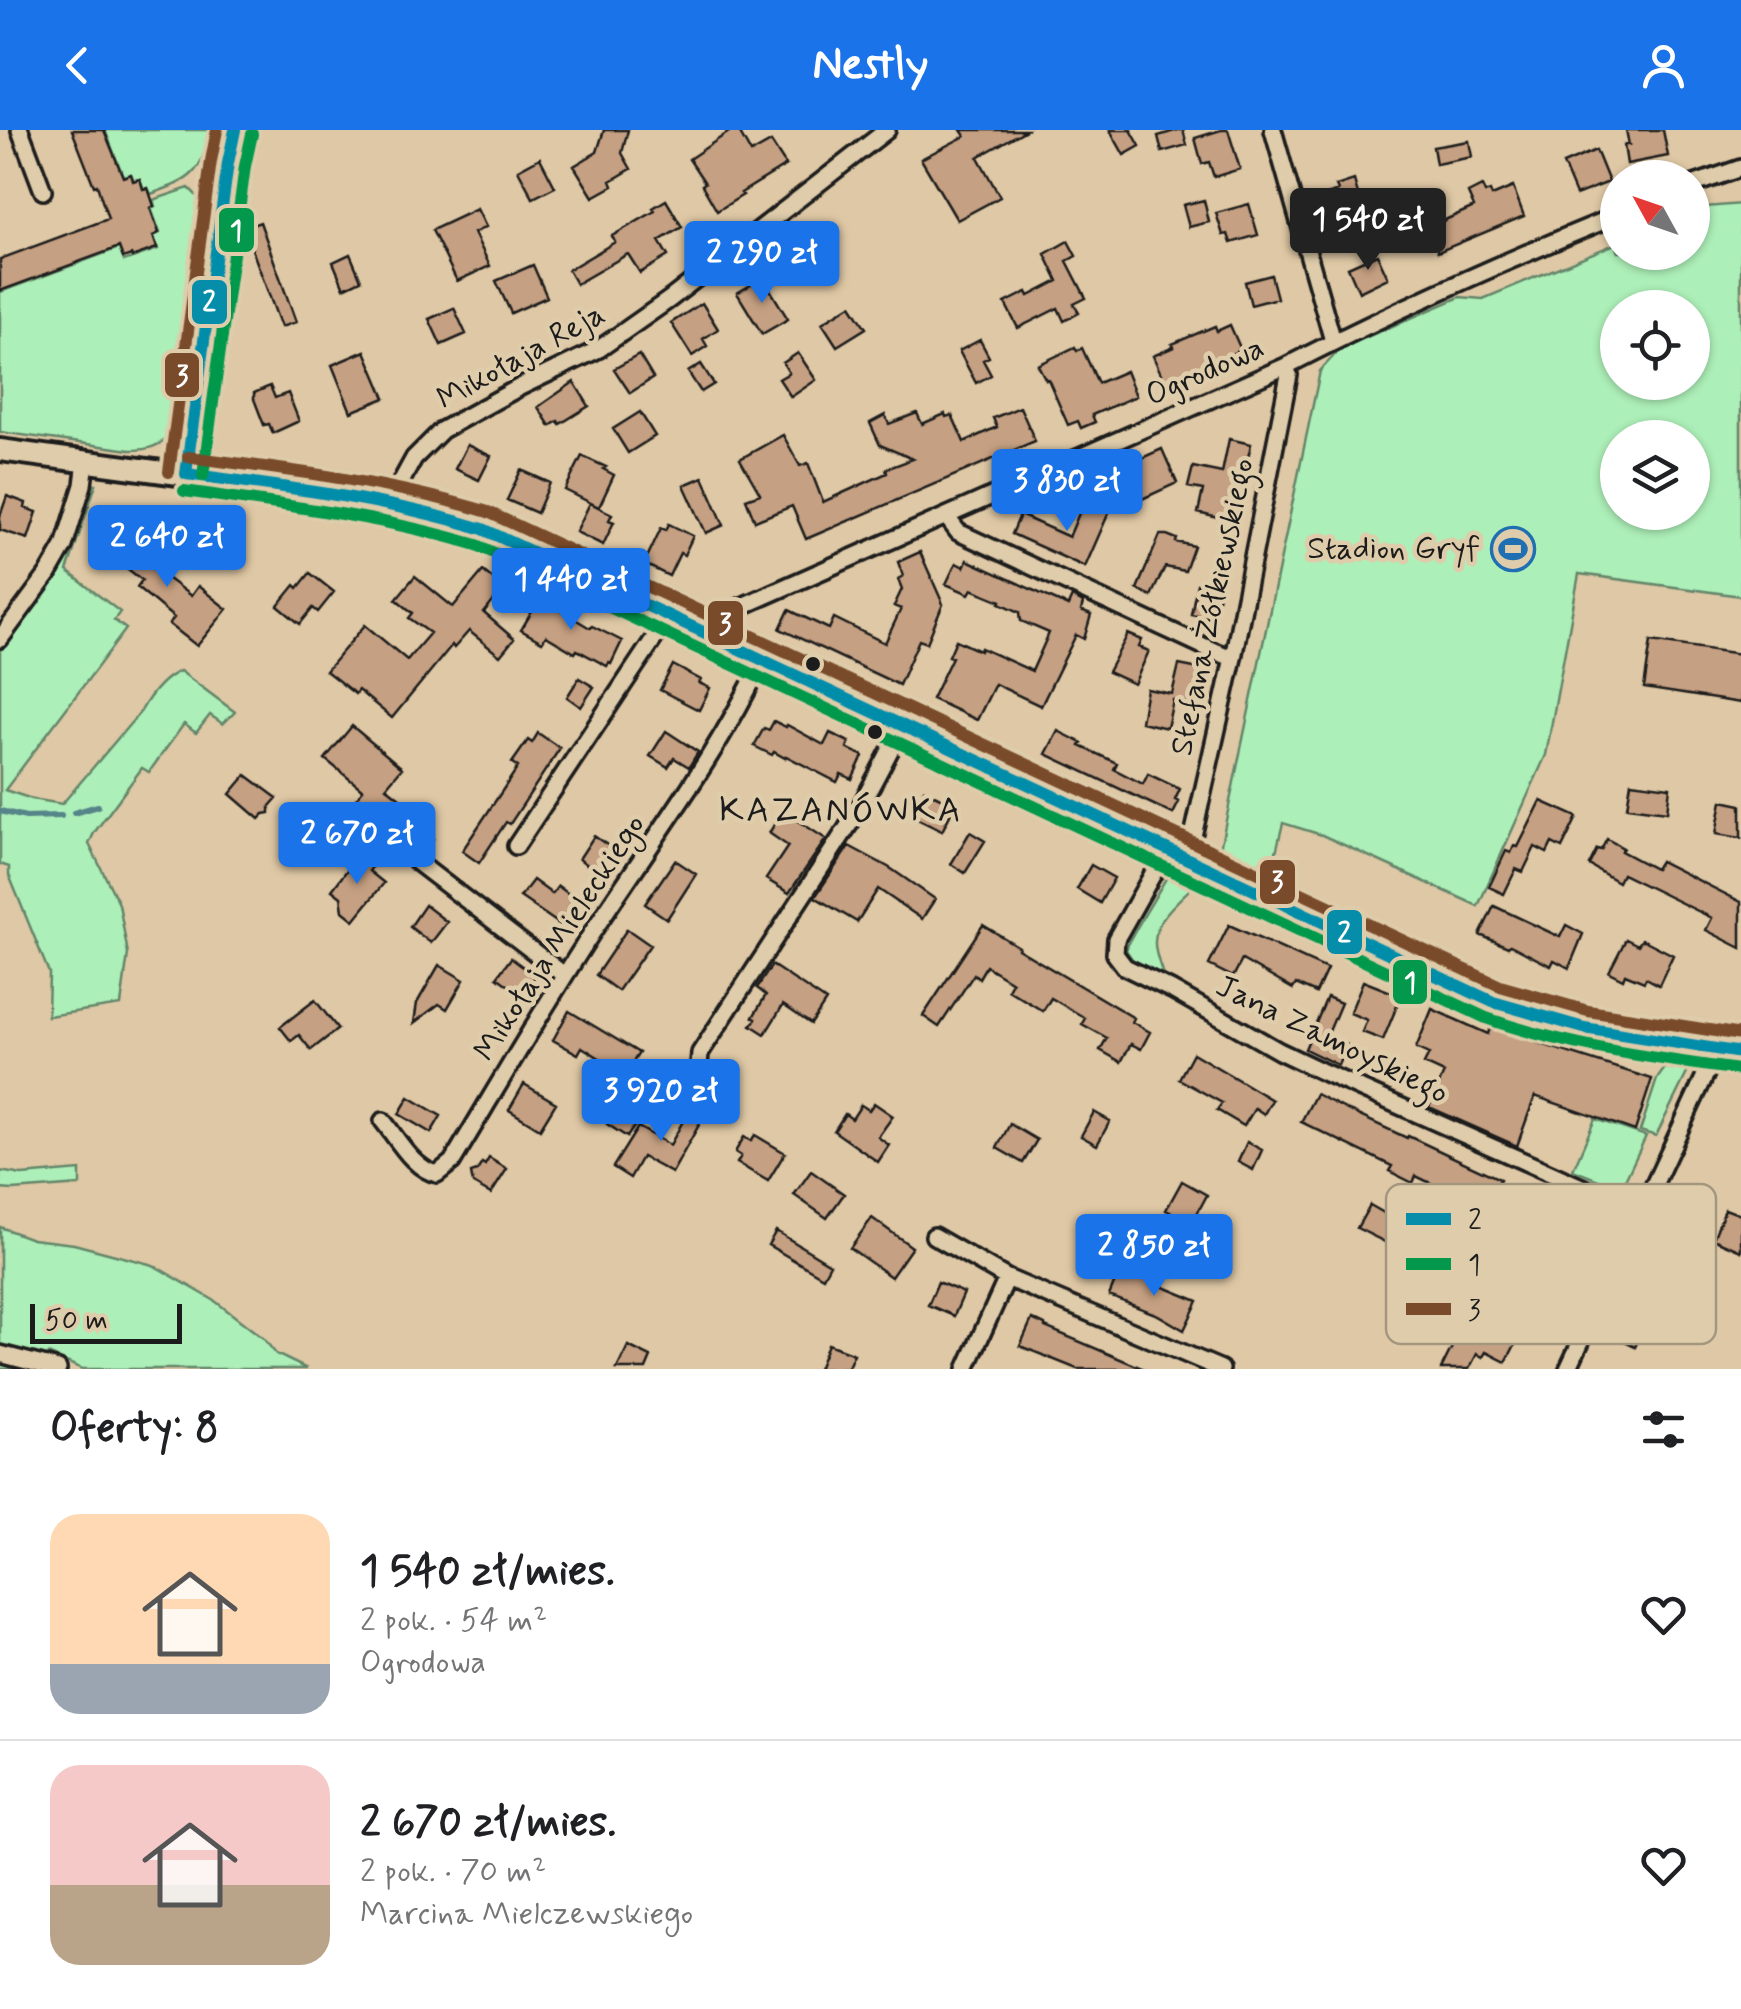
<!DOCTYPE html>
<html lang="pl">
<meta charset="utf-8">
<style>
body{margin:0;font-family:Mynerve,sans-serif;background:#f2f2f2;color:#202124;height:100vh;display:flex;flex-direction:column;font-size:38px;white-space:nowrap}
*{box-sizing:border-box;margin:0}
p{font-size:32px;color:#757577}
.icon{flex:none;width:55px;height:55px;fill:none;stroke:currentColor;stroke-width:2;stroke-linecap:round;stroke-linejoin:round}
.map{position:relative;height:1239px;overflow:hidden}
.sheet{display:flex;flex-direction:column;background:#fff;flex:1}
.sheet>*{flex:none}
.needle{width:65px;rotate:310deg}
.tools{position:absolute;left:1600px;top:30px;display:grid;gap:20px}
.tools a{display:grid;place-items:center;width:110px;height:110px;border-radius:50%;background:#fff;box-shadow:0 2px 8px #0004;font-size:50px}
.scale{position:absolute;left:30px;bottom:25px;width:152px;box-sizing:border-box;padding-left:10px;border:5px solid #1c1c1c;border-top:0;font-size:28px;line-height:35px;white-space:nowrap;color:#1c1c1c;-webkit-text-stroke:8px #deccaa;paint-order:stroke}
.price{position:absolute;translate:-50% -85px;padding:0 22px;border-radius:10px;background:#1a73e8;color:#fff;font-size:32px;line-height:65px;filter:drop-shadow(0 2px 5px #0008)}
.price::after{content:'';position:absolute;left:50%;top:60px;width:30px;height:22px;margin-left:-15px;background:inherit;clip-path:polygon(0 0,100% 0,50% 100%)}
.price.current{background:#222;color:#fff}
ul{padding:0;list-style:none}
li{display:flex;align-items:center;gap:30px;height:250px;padding:0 50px}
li+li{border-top:2px solid #e0e0e0}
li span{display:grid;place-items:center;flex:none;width:280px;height:200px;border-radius:30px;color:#555}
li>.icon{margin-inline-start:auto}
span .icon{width:120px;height:120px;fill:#fffc;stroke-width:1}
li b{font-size:42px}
h2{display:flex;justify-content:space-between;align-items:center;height:120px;padding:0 50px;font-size:42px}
header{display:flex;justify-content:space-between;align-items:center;height:130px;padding:0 50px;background:#1a73e8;color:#fff;font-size:45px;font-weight:700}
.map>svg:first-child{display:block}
.green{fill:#adefb8;stroke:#64866a;stroke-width:2.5;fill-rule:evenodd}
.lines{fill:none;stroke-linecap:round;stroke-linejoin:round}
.stream{stroke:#548489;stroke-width:6}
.building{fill:#c6a082;stroke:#1c1c1c;stroke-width:2.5}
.minor-casing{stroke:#1c1c1c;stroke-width:22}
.tertiary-casing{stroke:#1c1c1c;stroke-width:28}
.minor{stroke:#deccaa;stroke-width:15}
.tertiary{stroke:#deccaa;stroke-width:20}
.bus-1-casing{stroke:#deccaa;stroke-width:20}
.bus-2-casing{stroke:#deccaa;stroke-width:20}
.bus-3-casing{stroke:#deccaa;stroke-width:20}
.bus-1{stroke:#068daa;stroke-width:12}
.bus-2{stroke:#03984c;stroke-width:12}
.bus-3{stroke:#7a4b2a;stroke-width:12}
.bus-dot{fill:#1c1c1c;stroke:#deccaa;stroke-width:4}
.labels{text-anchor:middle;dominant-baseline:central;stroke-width:9;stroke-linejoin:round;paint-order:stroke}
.street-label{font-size:32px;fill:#1c1c1c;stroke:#deccaa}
.poi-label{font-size:32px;fill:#1c1c1c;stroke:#deccaa;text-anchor:end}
.neighbourhood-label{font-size:35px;letter-spacing:2.5px;fill:#1c1c1c;stroke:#deccaa}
.key{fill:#deccaa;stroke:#a4977f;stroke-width:2.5}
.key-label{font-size:28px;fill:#1c1c1c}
.line-badge{stroke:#deccaa;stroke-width:4}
.badge-label{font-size:28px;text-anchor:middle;font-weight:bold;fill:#fff}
</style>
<header><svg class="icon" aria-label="back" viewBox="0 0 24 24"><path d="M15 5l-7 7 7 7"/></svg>Nestly<svg class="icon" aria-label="person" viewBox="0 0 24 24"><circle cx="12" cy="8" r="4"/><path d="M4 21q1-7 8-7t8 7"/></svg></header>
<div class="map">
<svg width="1741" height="1239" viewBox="0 0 1741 1239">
<rect width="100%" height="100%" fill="#dfc8a5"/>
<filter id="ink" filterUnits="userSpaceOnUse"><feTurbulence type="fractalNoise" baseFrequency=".01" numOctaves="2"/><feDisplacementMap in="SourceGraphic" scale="20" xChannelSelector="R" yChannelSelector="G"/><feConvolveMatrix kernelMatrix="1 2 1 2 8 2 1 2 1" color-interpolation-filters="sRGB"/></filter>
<g filter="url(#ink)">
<path class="green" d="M105,0H211C200,45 193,49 151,64L148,58L144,59L140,49L134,50L131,44L123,46Z
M189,58L199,68L166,309C155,318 144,320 130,320L0,302V162L119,118L124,131L158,119L154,106L160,103L151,78L155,76L153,70Z
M1741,74V466L1579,444L1546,625L1478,776L1322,705L1283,693L1271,743L1220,719L1320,241L1341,218L1460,167L1483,169L1617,113L1618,122H1692L1693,82L1705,77ZM1618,178H1692V252H1618ZM1618,308H1692V382H1618Z
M93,354H96L67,441L120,482L114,490L126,499L5,660L32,669L62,674L141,581C150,565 163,548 180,541L235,582L223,594L210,585L196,603L184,594L149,642L142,638L94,703L89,714L119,774L128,824L121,875L48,886L49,843L9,745V737L0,734V520L71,415Z
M1171,740L1179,743L1195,754C1179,771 1154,788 1155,814C1155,824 1160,835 1163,845L1132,829L1126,820L1130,809Z
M1665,938L1688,941L1656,1006L1640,1001L1657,949Z
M1595,989L1646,1006L1621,1059L1573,1040Z
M80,1040V1055L13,1060L0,1059V1041L22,1045Z
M0,1097L32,1109L74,1114L153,1135L215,1171L263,1208L276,1224L307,1239H82L48,1224L44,1239H0Z"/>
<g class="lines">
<path class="stream" d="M0,681L26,687L61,686
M74,683L98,676"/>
</g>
<path class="building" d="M72,0H104L123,47L131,44L133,51L140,49L143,59L148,58L154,76L150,78L159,103L153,106L157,118L132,127L131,125L123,128L119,117L0,161V129L108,89L97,55L94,56Z
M604,0H628L622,23L631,39L611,51L613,56L593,67L574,36L597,22Z
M732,0H738L751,23L771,12L786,35L741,63L743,65L717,81L702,55L705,53L689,29Z
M961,0H1026L978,27L1000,67L957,90L921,29L965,6Z
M1110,0H1131L1140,16L1124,25Z
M1178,0H1183L1187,15L1162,22L1158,6Z
M1221,0H1228L1240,39L1214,47L1209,32L1202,34L1195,8Z
M1626,0H1663L1668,26L1627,34L1624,15H1629Z
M1469,11L1472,27L1436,34L1433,17Z
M1596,20L1609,52L1576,65L1563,34Z
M540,28L555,57L533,68L518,40Z
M1354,50L1363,82L1335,91L1327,65L1338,61L1336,56Z
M1482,56L1485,63L1490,61L1492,66L1513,57L1524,86L1438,122L1427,98L1474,77L1468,63Z
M666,70L682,97L659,111L668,126L640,143L628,124L576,154L568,140L615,112L612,106L655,81L653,78Z
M1204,70L1209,92L1189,97L1183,75Z
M1249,74L1258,105L1231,113L1228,104L1223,105L1216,83Z
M477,79L486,97L474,103L490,136L457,151L432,100Z
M260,92L296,192L281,197L244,98Z
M1068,111L1076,126L1067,131L1086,168L1074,174L1079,183L1064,191L1058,178L1018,198L1005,173L1027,162L1029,166L1058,151L1045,124Z
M350,124L361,150L344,158L333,132Z
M1377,124L1388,148L1359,162L1348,137Z
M533,135L547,167L511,183L496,151Z
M1271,145L1277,168L1251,175L1245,152Z
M763,148L788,189L762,204L737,163Z
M702,173L718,199L703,209L707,216L692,226L671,193Z
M851,175L866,198L837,216L822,193Z
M454,178L466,204L441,215L429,189Z
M1230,195L1241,220L1165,253L1153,226L1174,217L1172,214L1215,196L1217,201Z
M980,210L989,227L983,230L991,245L976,253L959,221Z
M1075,217L1077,221L1082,218L1098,253L1126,241L1136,266L1092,285L1095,292L1081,298L1078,291L1068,295L1048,249L1046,250L1038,235Z
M365,221L385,268L351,282L332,235Z
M798,223L816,250L791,267L779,249L789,243L783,233Z
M639,225L653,248L630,263L614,239Z
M701,234L714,254L701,262L688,242Z
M574,252L589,276L560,294L558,291L550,296L538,277Z
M270,256L275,268L288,263L299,291L273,303L269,294L264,295L254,269V263Z
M1020,277L1035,311L806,409L792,376L755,391L746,369L760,364L740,329L783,305L800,336L808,333L823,372L887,343L886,339L913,329L880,315L870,293L885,285L889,294L917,283L922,294L945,284L946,287L952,285L964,312L997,297L993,288Z
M640,282L655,306L628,323L613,299Z
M1229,309L1251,314L1234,392L1198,383L1203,360L1188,357L1193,337L1222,343Z
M467,315L491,326L479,350L455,339Z
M1162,319L1177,353L1142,369L1126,335Z
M582,326L606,337L603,339L614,345L599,377L565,360Z
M521,340L550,353L537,383L507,370Z
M703,347L724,395L706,403L684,355Z
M7,366L26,373L25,378L37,382L28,409L0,400V386Z
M1085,369L1110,380L1085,437L1012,404L1020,385L1069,407Z
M590,373L612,384L609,390L614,392L603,415L576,402Z
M669,394L693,406L684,425L680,423L669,446L644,434L661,398L666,400Z
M114,395L122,402L124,398L141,411L132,422L191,466L198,456L227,479L197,516L169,494L174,488L137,457L142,450L107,423L111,417L102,410Z
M222,396L243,412L229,432L207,416Z
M1160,405H1167L1177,409L1176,412L1194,416L1185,441L1165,437L1151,466L1137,459Z
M920,422L943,474L927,513L919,510L899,555L780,499L789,480L829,499L834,488L885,513L901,479L894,476L902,459L898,449L903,446L898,432Z
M967,430L1068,476L1072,467L1083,473L1081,481L1091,485L1084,509L1076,505L1041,576L995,554L977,590L932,569L952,527L949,526L956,510L980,521L981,518L1032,541L1049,503L1021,491L1020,482L1000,473L1001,471L972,459L969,464L946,454L956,433L964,437Z
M483,441L504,458L484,483L514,509L500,526L469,501L454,518L452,515L392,588L358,560L355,564L326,541L365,495L407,530L430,503L409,488L413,483L396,469L415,446L453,477Z
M310,443L334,462L318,482L313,478L300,494L278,476L295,455L298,458Z
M1197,454L1220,459L1214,489L1191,484Z
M540,468L590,498L592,496L622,511L611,534L609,533L607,536L577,520L575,523L546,506L542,512L521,500Z
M1128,504L1142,510L1139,517L1149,521L1134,554L1108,542Z
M1651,511L1741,524V573L1644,558Z
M673,535L701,550L699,553L710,558L699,580L660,560Z
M1179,535L1204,540L1196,575L1173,570L1167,598L1141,592L1147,559L1172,564Z
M579,548L594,557L581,577L567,567Z
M774,591L786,597L787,595L824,615L830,603L849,612L847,618L863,626L852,649L841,644L837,652L786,626L785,628L774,622L772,625L754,616L764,598L769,600Z
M352,596L402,638L386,657L420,684L412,693L433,709L422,722L355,670L363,660L325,629Z
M666,601L698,622L689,637L674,628L668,637L650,626Z
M1058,601L1082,613L1080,616L1117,633L1114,639L1143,654L1148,644L1180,659L1175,670L1179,672L1173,684L1046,624Z
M538,603L560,618L510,694L506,692L479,733L462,721L518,637L512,633L528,610L532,613Z
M246,645L277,668L270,676V683L264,684L259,689L230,664Z
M1631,652L1670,657L1667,682L1627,677Z
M924,660L955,675L942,701L911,686Z
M1541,671L1577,687L1562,718L1552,713L1547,723L1535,717L1523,742L1516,739L1504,764L1489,757L1506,721L1511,723L1514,716L1518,717Z
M1722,671L1741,675V708L1716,704Z
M783,681L826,709L789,763L766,749L788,716L769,703Z
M970,702L985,711L965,743L951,734Z
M594,706L616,721L601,744L579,729Z
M1607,709L1623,718L1621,721L1655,739L1660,731L1741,772V818L1706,800L1712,788L1622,744L1618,752L1589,735L1597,719L1601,720Z
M849,716L890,738L935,769L922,789L878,759L857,792L815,767Z
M359,724L373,736L369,741L384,753L354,790L343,781L341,767L332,760Z
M675,730L696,744L667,789L645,774Z
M1091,735L1114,748L1100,773L1077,759Z
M533,750L552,764L558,756L578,771L562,796L520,767Z
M425,775L447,792L431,813L410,797Z
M1494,776L1560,807L1566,795L1583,804L1569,838L1554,830L1551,836L1510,815L1508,817L1480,805Z
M983,795L1019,817L1018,819L1134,888L1132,892L1150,902L1141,919L1131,914L1121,932L1100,920L1107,908L1082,894L1085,888L1051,868L1043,881L1008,860L1012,852L986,836L979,848L974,844L939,897L923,886Z
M1229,795L1327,839L1316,863L1296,854L1293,859L1242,830L1233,847L1209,835Z
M627,799L650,815L618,861L596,845Z
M1626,809L1638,815L1642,809L1673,825L1659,855L1646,848L1644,852L1625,844L1623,849L1609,842Z
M511,828L535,846L521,865L497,847Z
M439,835L464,850L447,879L439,874L414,893L417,873Z
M772,835L826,871L811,894L783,875L765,904L751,895L756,889L753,887L766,865L757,858Z
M1363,851L1401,866L1383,910L1362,902L1367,890L1350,883Z
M1327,867L1341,873L1327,906L1347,915L1338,935L1305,919Z
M315,870L338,899L311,920L299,905L291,911L280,897Z
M1432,879L1488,904L1490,898L1652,949L1635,1001L1535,966L1517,1016L1429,977L1444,943L1424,934L1429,924L1416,918Z
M569,881L639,923L625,944L582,917L578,924L553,910Z
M1193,923L1272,970L1264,984L1255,978L1244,996L1217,980L1222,973L1179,949Z
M524,954L556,973L540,999L509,980Z
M632,954L653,969L627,1007L607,994Z
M1316,964L1351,982L1407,1008L1408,1006L1500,1049L1498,1053L1533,1068L1535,1064L1551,1072L1535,1111L1514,1149L1497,1140L1520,1100L1502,1092L1505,1086L1469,1070L1466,1077L1445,1067L1447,1061L1416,1046L1413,1053L1389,1041L1392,1036L1301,992Z
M409,967L441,986L431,1003L399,984Z
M695,969L709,977L672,1043L642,1027L630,1048L613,1037L638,997L670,1015Z
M874,973L893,986L878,1007L889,1015L878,1032L834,1001L845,984L852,989L861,975L869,980Z
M1094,982L1110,991L1097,1015L1081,1006Z
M1010,994L1037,1010L1023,1033L997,1018Z
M755,1005L785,1023L768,1051L737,1033L741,1026L735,1022L744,1007L751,1011Z
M1247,1012L1262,1020L1253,1040L1238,1032Z
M489,1028L507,1039L491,1064L473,1054L471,1043L477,1041L482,1033L485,1035Z
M811,1041L844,1064L827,1088L794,1065Z
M1182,1051L1207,1065L1192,1093L1166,1080Z
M1370,1075L1412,1099L1401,1120L1357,1098Z
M1725,1079L1741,1085V1121L1713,1109Z
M872,1088L912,1117L891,1147L850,1118Z
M1111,1093L1139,1106L1127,1133L1099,1120Z
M1668,1095L1709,1113L1692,1153L1707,1160L1696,1182L1681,1175L1679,1179L1662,1171L1650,1196L1646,1194L1635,1217L1604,1202L1636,1134L1648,1140Z
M776,1101L830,1134L823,1147L768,1115Z
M1120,1139L1198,1171L1184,1200L1158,1185L1109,1166Z
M938,1152L964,1163L954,1186L928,1175Z
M1474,1184L1518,1209L1506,1232L1486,1222L1483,1227L1477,1224L1469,1239H1441L1459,1203L1463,1205Z
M1032,1189L1045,1195V1197L1144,1239H1077L1020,1216Z
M828,1214L854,1224L847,1239H818Z
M628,1216L651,1227L646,1239H617Z"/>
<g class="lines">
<defs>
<path id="minor" d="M20,0L43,61
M1273,0L1333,211
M1692,55L1741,38
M186,344L228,33L235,0
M393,373L397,359L414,328L442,300L520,257L599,219L670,169L887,0
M946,386L958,402L1216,522L1233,528
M714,507L720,494L740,477L1286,236C1393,181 1505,131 1618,85
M0,509L48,444L64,416L83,355L86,331
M516,716L669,486
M1167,719L1116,809L1115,824L1125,837L1172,860L1279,921L1321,941L1640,1083
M1185,727L1191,715L1233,528L1289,245L1286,236
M417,732L564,845
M710,948L699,936L700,923L858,681L903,596
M383,991C397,1008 414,1040 437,1044L452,1032C502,949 551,864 605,783C660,700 720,620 763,529
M934,1106L1007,1148L1221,1239
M0,1224L58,1239
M966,1239L1007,1148
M1568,1239L1717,920"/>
<path id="tertiary" d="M0,320L393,373L446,387L483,399L1493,872C1573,902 1657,911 1741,923"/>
</defs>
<use href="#minor" class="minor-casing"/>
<use href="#tertiary" class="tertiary-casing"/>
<use href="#minor" class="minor"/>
<use href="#tertiary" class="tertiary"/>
<defs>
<path id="bus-1" d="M186,344C286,357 386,369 483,399L1493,872L1584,898L1741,923
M186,344L228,33L235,0"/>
<path id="bus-2" d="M203,346L245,36L252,4
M184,361C283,375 381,386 477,415L1486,888C1568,917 1653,928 1739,940"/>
<path id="bus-3" d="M188,327C290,340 390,352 488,382L1500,856L1588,881L1741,905
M169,342L211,31L217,0"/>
</defs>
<use href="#bus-1" class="bus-1-casing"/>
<use href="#bus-2" class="bus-2-casing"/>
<use href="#bus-3" class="bus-3-casing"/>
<use href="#bus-1" class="bus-1"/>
<use href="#bus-2" class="bus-2"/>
<use href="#bus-3" class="bus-3"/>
</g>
</g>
<defs>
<symbol id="stadium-ring" viewBox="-11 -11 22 22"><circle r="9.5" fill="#deccaa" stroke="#1f6fb2" stroke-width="1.5"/><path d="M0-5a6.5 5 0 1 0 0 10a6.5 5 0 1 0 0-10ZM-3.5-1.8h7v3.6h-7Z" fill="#1f6fb2"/></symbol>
</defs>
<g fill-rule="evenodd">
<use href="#stadium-ring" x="1488" y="394" width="50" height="50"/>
</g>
<g class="bus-dot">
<circle cx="813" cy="534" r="9"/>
<circle cx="875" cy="602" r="9"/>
</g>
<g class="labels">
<g class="street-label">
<text transform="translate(521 227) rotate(-29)">Mikołaja Reja</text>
<text transform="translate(1205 242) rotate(-24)">Ogrodowa</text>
<text transform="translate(1213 477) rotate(-78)">Stefana Żółkiewskiego</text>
<text transform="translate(560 808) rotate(-57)">Mikołaja Mieleckiego</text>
<text transform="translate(1332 910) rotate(26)">Jana Zamoyskiego</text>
</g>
<g class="poi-label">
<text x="1480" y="419">Stadion Gryf</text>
</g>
<g class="neighbourhood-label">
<text x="841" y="681">KAZANÓWKA</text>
</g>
</g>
<rect x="1386" y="1054" width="330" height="160" rx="15" class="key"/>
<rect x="1406" y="1083" width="45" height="12" fill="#068daa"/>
<rect x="1406" y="1128" width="45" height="12" fill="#03984c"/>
<rect x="1406" y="1173" width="45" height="12" fill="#7a4b2a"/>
<g class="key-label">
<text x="1468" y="1099">2</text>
<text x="1468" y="1144">1</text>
<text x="1468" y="1189">3</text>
</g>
<g class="line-badge">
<rect x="217" y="76" width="39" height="48" rx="10" fill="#03984c"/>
<rect x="190" y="148" width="39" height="48" rx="10" fill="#068daa"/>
<rect x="163" y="221" width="38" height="48" rx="10" fill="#7a4b2a"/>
<rect x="706" y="469" width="39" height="48" rx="10" fill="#7a4b2a"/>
<rect x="1258" y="728" width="39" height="48" rx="10" fill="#7a4b2a"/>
<rect x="1325" y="778" width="39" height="48" rx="10" fill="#068daa"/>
<rect x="1391" y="828" width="38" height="48" rx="10" fill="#03984c"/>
</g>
<g class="badge-label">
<text x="236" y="110">1</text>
<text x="209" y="181">2</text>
<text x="182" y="255">3</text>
<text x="725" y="503">3</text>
<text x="1277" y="761">3</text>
<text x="1344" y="812">2</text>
<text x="1410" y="862">1</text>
</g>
</svg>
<div class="tools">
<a><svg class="needle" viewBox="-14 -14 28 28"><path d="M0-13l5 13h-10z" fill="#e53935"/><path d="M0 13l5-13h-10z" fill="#757577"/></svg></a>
<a><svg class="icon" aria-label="locate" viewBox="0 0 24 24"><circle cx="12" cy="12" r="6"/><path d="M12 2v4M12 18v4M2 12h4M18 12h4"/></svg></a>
<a><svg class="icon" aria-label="layers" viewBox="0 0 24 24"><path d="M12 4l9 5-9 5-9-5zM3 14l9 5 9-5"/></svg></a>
</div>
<div class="scale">50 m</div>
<b class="price current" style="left:1368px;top:143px">1 540 zł</b>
<b class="price" style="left:762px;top:176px">2 290 zł</b>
<b class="price" style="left:1067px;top:404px">3 830 zł</b>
<b class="price" style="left:167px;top:460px">2 640 zł</b>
<b class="price" style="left:571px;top:503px">1 440 zł</b>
<b class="price" style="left:357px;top:757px">2 670 zł</b>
<b class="price" style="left:661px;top:1014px">3 920 zł</b>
<b class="price" style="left:1154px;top:1169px">2 850 zł</b>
</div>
<section class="sheet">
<h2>Oferty: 8<svg class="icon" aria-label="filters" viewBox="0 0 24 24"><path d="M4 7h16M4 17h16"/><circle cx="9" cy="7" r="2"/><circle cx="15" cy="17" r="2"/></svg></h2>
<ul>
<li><span style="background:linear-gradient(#ffd9b3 75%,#9aa5b1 0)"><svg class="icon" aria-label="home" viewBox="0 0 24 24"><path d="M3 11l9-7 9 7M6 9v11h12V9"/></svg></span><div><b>1 540 zł/mies.</b><p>2 pok. · 54 m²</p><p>Ogrodowa</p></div><svg class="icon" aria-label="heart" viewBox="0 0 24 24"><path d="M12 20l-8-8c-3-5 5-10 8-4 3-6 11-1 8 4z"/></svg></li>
<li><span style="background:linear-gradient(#f6c9c9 60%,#b9a48a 0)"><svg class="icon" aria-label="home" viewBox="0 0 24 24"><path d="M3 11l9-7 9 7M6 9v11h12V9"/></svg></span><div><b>2 670 zł/mies.</b><p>2 pok. · 70 m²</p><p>Marcina Mielczewskiego</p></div><svg class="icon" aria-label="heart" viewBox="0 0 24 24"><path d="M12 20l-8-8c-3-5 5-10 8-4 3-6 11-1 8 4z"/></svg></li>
</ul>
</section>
